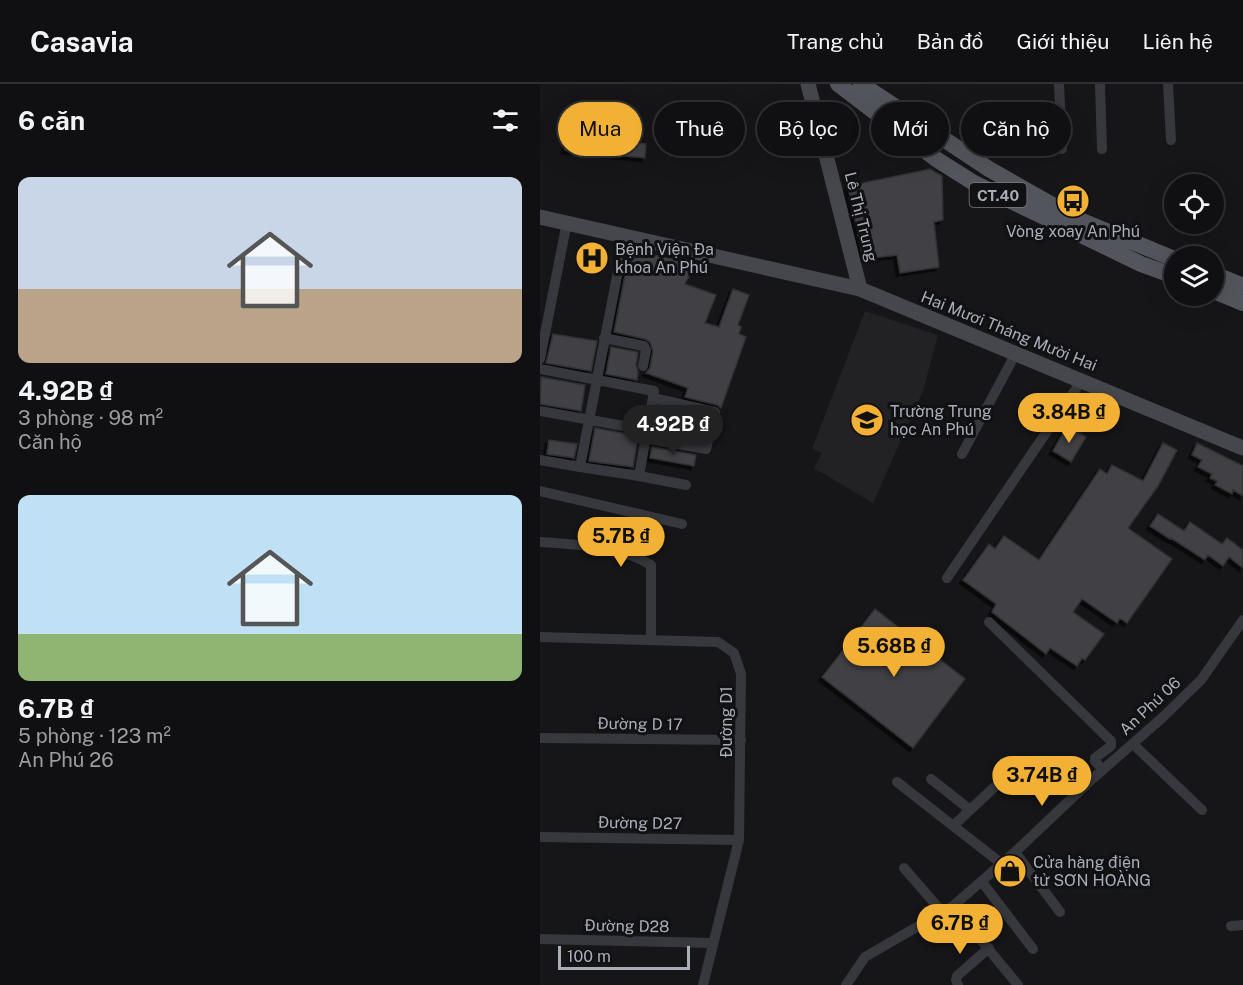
<!DOCTYPE html>
<html lang="vi">
<meta charset="utf-8">
<style>
body{margin:0;font-family:"Public Sans",sans-serif;background:#1e1e20;color:#f1f3f6;height:100vh;display:flex;flex-direction:column;font-size:22px;white-space:nowrap}
*{box-sizing:border-box;margin:0}
p{font-size:20px;color:#9c9d9f}
.icon{flex:none;width:33px;height:33px;fill:none;stroke:currentColor;stroke-width:2;stroke-linecap:round;stroke-linejoin:round}
.map{position:relative;flex:1;overflow:hidden}
.side{display:flex;flex-direction:column;background:#101012;width:540px}
.side>*{flex:none}
.banner{position:absolute;left:18px;top:18px;width:570px;height:54px;display:flex;gap:12px}
.controls{position:absolute;left:624px;top:90px;display:grid;gap:12px}
.controls a{display:grid;place-items:center;width:60px;height:60px;border-radius:50%;background:#101012;box-shadow:0 6px 24px #0002,0 0 0 2px #303032;font-size:30px}
.scale{position:absolute;left:18px;bottom:15px;width:132px;box-sizing:border-box;padding-left:6px;border:3px solid #a8adb8;border-top:0;font-size:16px;line-height:21px;white-space:nowrap;color:#a8adb8;-webkit-text-stroke:4px #111113;paint-order:stroke}
.price{position:absolute;translate:-50% -51px;padding:0 14px;border-radius:21px;background:#f2b134;color:#111;font-size:20px;line-height:39px;filter:drop-shadow(0 2px 3px #0008)}
.price::after{content:'';position:absolute;left:50%;top:36px;width:18px;height:14px;margin-left:-9px;background:inherit;clip-path:polygon(0 0,100% 0,50% 100%)}
.price.active{background:#222;color:#fff}
ul{padding:0;list-style:none}
li{display:grid;align-content:center;gap:12px;height:318px;padding:0 18px}
li span{display:grid;place-items:center;height:186px;border-radius:12px;color:#555}
li>.icon{margin-inline-start:auto}
span .icon{width:108px;height:108px;fill:#fffc;stroke-width:1}
li b{font-size:26px}
h2{display:flex;justify-content:space-between;align-items:center;height:72px;padding:0 18px;font-size:26px}
.chip{padding:0 21px;border-radius:27px;background:#101012;box-shadow:0 6px 24px #0002,0 0 0 2px #303032;font-size:21px;line-height:54px}
.chip.active{background:#f2b134;color:#111}
header{display:flex;align-items:center;gap:36px;box-sizing:border-box;height:84px;padding:0 30px;background:#101012;border-bottom:2px solid #303032}
header strong{font-size:28px}
nav{display:flex;gap:33px;margin-inline-start:auto;font-size:21px}
main{display:flex;flex:1;min-height:0}
.map>svg:first-child{display:block}
.built{fill:#222225}
.building{fill:#404145;stroke:#303034;stroke-width:1.5;filter:url(#shadow)}
.lines{fill:none;stroke-linecap:round;stroke-linejoin:round}
.street{stroke:#37383d;stroke-width:10}
.secondary{stroke:#45474d;stroke-width:15}
.primary{stroke:#53555c;stroke-width:16}
.labels{text-anchor:middle;dominant-baseline:central;stroke-width:6;stroke-linejoin:round;paint-order:stroke}
.shield{fill:#111113;stroke:#7b7e86;stroke-width:1.5}
.shield-label{font-size:15px;font-weight:bold;fill:#a8adb8}
.street-label{font-size:16px;fill:#a8adb8;stroke:#111113}
.poi-label{font-size:16px;fill:#a8adb8;stroke:#111113;text-anchor:start}
</style>
<header>
<strong>Casavia</strong>
<nav><a>Trang chủ</a><a>Bản đồ</a><a>Giới thiệu</a><a>Liên hệ</a></nav>
</header>
<main>
<section class="side">
<h2>6 căn<svg class="icon" aria-label="filters" viewBox="0 0 24 24"><path d="M4 7h16M4 17h16"/><circle cx="9" cy="7" r="2"/><circle cx="15" cy="17" r="2"/></svg></h2>
<ul>
<li><span style="background:linear-gradient(#c9d6e8 60%,#b9a48a 0)"><svg class="icon" aria-label="home" viewBox="0 0 24 24"><path d="M3 11l9-7 9 7M6 9v11h12V9"/></svg></span><div><b>4.92B ₫</b><p>3 phòng · 98 m²</p><p>Căn hộ</p></div></li>
<li><span style="background:linear-gradient(#bfe0f5 75%,#8fb573 0)"><svg class="icon" aria-label="home" viewBox="0 0 24 24"><path d="M3 11l9-7 9 7M6 9v11h12V9"/></svg></span><div><b>6.7B ₫</b><p>5 phòng · 123 m²</p><p>An Phú 26</p></div></li>
</ul>
</section>
<div class="map">
<svg width="703" height="901" viewBox="0 0 703 901">
<defs>
<filter id="shadow"><feDropShadow dx="-3.5" dy="3.5" stdDeviation="0" flood-color="#0009"/></filter>
</defs>
<rect width="100%" height="100%" fill="#161618"/>
<path class="built" d="M325,227L398,251L383,307L333,419L274,384L282,369L272,365Z"/>
<path class="building" d="M27,52L106,60L105,74L25,66Z
M390,85L402,92L403,136L394,138L399,183L360,189L357,171L323,175L308,102Z
M90,166L139,176V178L153,184L145,200L176,211L165,239L179,243L193,205L209,211L198,241L201,243L199,250L206,253L181,324L177,321L145,313L148,304L106,289L110,284L113,267L110,258L105,255L74,248Z
M13,250L57,257L51,287L6,279Z
M71,263L98,268L96,281L98,288L97,296L66,290Z
M1,293L45,301L41,327L0,320Z
M492,311L511,323L500,339L480,328Z
M116,337L163,346L160,356L114,348Z
M527,342L546,353L531,378L513,367Z
M55,344L98,352L93,383L49,377Z
M9,356L37,360L34,374L7,370Z
M623,359L637,366L618,402L588,444L632,475L587,539L580,534L577,539L542,515L533,528L564,550L545,576L542,574L537,582L510,564L506,570L452,528L456,520L423,496L449,460L455,465L464,452L499,476L560,385L567,390L572,381L603,397Z
M657,359L703,382V412L693,406L692,410L675,401L677,397L670,394L672,390L658,383L662,376L652,371Z
M112,363L156,371L154,382L110,374Z
M618,430L644,447L650,438L682,460L687,454L703,466V484L689,473L683,482L668,471L665,476L631,454L630,455L610,442Z
M335,525L425,595L373,664L282,593Z"/>
<g class="lines">
<path class="street" d="M519,0L522,65
M560,0L562,65
M628,0L631,56
M64,254L104,262L106,266L103,282
M0,275L27,138
M0,285L114,307L99,392L40,383
M0,327L106,346
M105,354L166,365L175,328L113,314
M422,370L476,269
M0,376L40,383L85,151
M99,392L146,401
M0,407L142,440
M0,458C37,461 78,461 111,481V556
M407,494L542,296
M449,538L571,657V662L555,674V677L563,686
M0,553L178,558L194,569L201,590L199,756L163,901
M0,654L201,656
M593,660L662,726
M391,695L429,725
M357,698L462,780
M413,742L463,695
M0,753L199,756
M475,768L520,828
M364,784L403,829
M442,798L493,865
M413,822L478,901
M691,842L703,841
M0,855L173,859
M306,901L325,873L413,822L475,768L550,697L622,634L661,596L703,536
M418,901L416,896L417,892L449,864"/>
<path class="secondary" d="M268,0L320,205
M0,133L320,205L703,364"/>
<path class="primary" d="M298,0L396,75L434,99L601,180L634,192
M321,0L449,85L537,135L634,175
M674,190L703,202
M674,207L703,219"/>
</g>
<defs>
<symbol id="bus-disc" viewBox="-11 -11 22 22"><circle r="9.5" fill="#f2b134" stroke="#111113"/><path d="M-5-6H5V4H4V6H2V4H-2V6H-4V4H-5ZM-3.5-4V0h7V-4ZM-3.5 1.2v1.5H-2V1.2ZM2 1.2v1.5H3.5V1.2Z" fill="#111"/></symbol>
<symbol id="hospital-disc" viewBox="-11 -11 22 22"><circle r="9.5" fill="#f2b134" stroke="#111113"/><path d="M-5-5h3v3.5h4V-5h3V5h-3V1.5h-4V5h-3Z" fill="#111"/></symbol>
<symbol id="school-disc" viewBox="-11 -11 22 22"><circle r="9.5" fill="#f2b134" stroke="#111113"/><path d="M0-5L7-2L0 1L-7-2ZM-4 1L0 2.5L4 1V4Q0 6-4 4Z" fill="#111"/></symbol>
<symbol id="shop-disc" viewBox="-11 -11 22 22"><circle r="9.5" fill="#f2b134" stroke="#111113"/><path d="M-5-2.5h2.3a2.7 3.5 0 0 1 5.4 0H5L5.5 6h-11ZM-1.5-2.5h3a1.5 2.3 0 0 0-3 0Z" fill="#111"/></symbol>
</defs>
<g fill-rule="evenodd">
<use href="#bus-disc" x="514" y="98" width="38" height="38"/>
<use href="#hospital-disc" x="33" y="155" width="38" height="38"/>
<use href="#school-disc" x="308" y="317" width="38" height="38"/>
<use href="#shop-disc" x="451" y="768" width="38" height="38"/>
</g>
<g class="labels">
<rect class="shield" x="429.5" y="99" width="57" height="24" rx="4.5"/>
<g class="shield-label">
<text x="458" y="111">CT.40</text>
</g>
<g class="street-label">
<text transform="translate(321 133) rotate(76)">Lê Thị Trung</text>
<text transform="translate(469 247) rotate(22)">Hai Mươi Tháng Mười Hai</text>
<text transform="translate(610 622) rotate(-43)">An Phú 06</text>
<text transform="translate(186 638) rotate(-90)">Đường D1</text>
<text transform="translate(100 640) rotate(1)">Đường D 17</text>
<text transform="translate(100 739) rotate(1)">Đường D27</text>
<text transform="translate(87 842) rotate(1)">Đường D28</text>
</g>
<g class="poi-label">
<text x="533" y="147" text-anchor="middle">Vòng xoay An Phú</text>
<text x="75" y="165">Bệnh Viện Đa<tspan x="75" dy="18">khoa An Phú</tspan></text>
<text x="350" y="327">Trường Trung<tspan x="350" dy="18">học An Phú</tspan></text>
<text x="493" y="778">Cửa hàng điện<tspan x="493" dy="18">tử SƠN HOÀNG</tspan></text>
</g>
</g>
</svg>
<div class="controls">
<a><svg class="icon" aria-label="locate" viewBox="0 0 24 24"><circle cx="12" cy="12" r="6"/><path d="M12 2v4M12 18v4M2 12h4M18 12h4"/></svg></a>
<a><svg class="icon" aria-label="layers" viewBox="0 0 24 24"><path d="M12 4l9 5-9 5-9-5zM3 14l9 5 9-5"/></svg></a>
</div>
<div class="scale">100 m</div>
<b class="price" style="left:529px;top:360px">3.84B ₫</b>
<b class="price active" style="left:133px;top:372px">4.92B ₫</b>
<b class="price" style="left:81px;top:484px">5.7B ₫</b>
<b class="price" style="left:354px;top:594px">5.68B ₫</b>
<b class="price" style="left:502px;top:723px">3.74B ₫</b>
<b class="price" style="left:420px;top:871px">6.7B ₫</b>
<div class="banner">
<a class="chip active">Mua</a>
<a class="chip">Thuê</a>
<a class="chip">Bộ lọc</a>
<a class="chip">Mới</a>
<a class="chip">Căn hộ</a>
</div>
</div>
</main>
